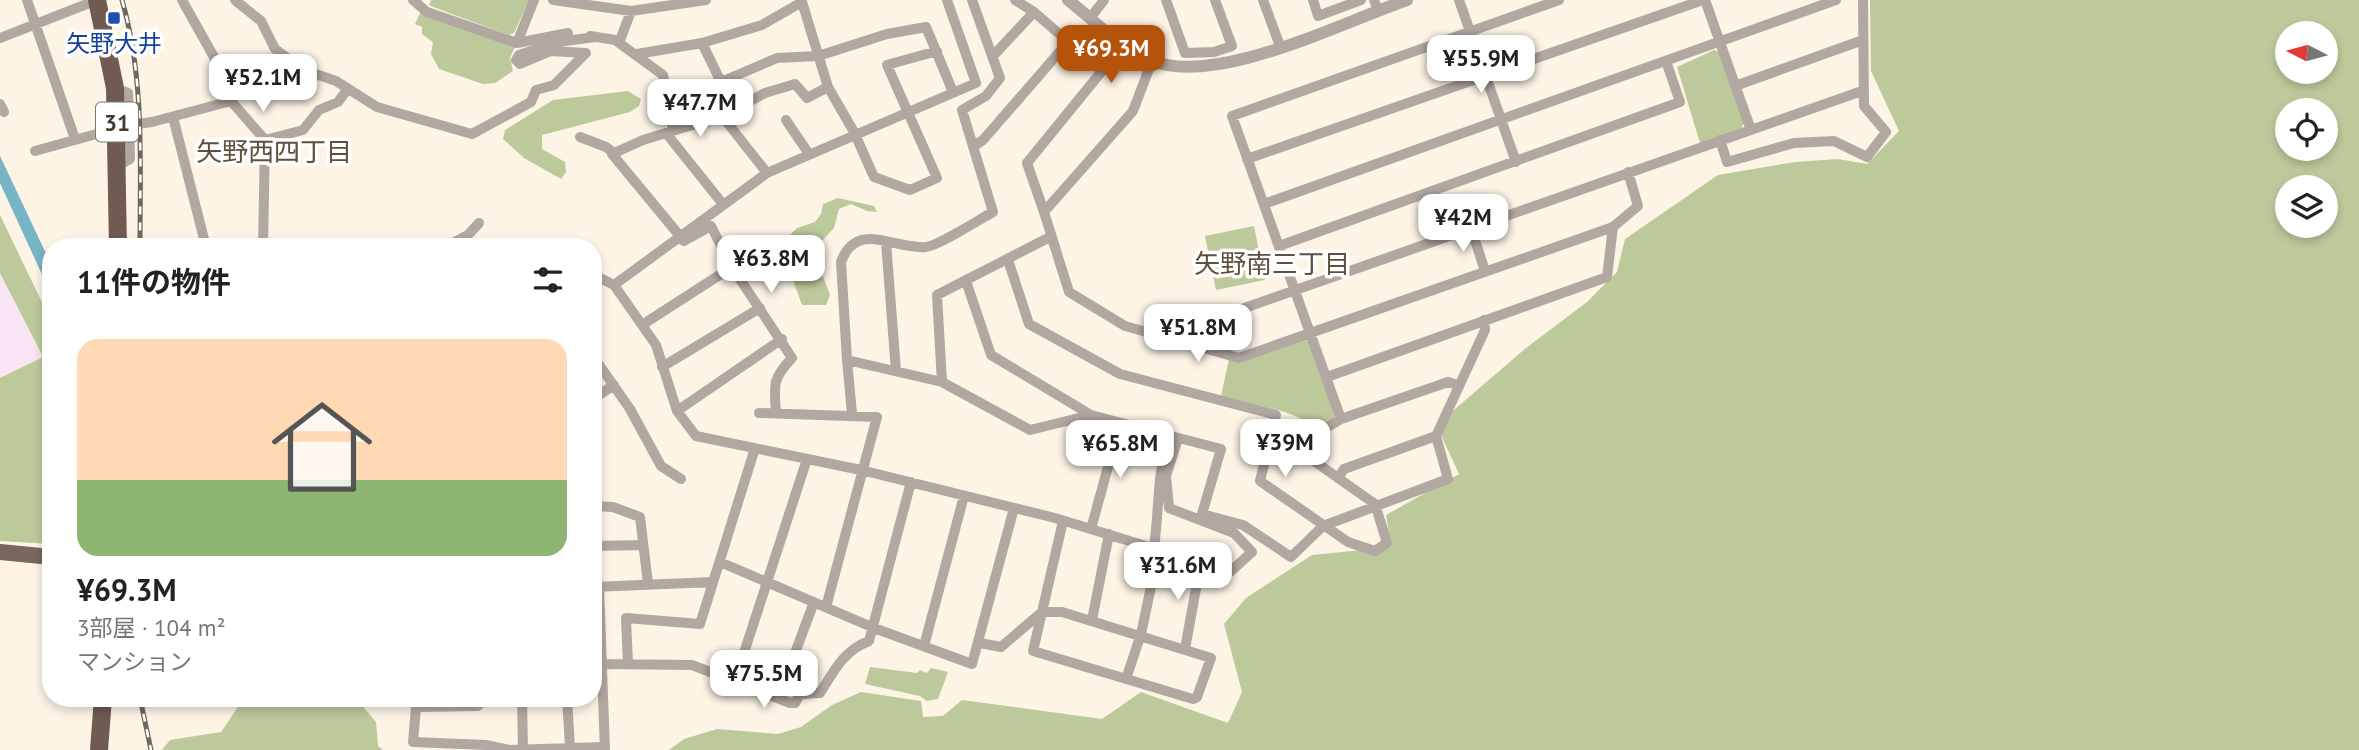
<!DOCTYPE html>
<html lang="ja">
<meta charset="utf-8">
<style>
body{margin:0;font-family:"PT Sans","Noto Sans JP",sans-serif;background:#f2f2f2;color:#222;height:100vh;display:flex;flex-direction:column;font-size:26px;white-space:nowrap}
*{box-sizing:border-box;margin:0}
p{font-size:23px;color:#767676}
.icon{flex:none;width:38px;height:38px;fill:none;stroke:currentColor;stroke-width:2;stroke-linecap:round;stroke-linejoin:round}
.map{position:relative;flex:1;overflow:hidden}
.drawer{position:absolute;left:42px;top:238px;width:560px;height:469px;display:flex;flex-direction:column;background:#fff;border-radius:28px;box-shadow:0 4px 10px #0003}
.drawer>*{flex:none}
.needle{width:46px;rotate:276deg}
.tools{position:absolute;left:2275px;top:21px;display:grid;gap:14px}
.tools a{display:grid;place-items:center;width:63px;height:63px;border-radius:50%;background:#fff;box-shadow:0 4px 10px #0003;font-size:35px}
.price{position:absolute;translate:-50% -60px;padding:0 16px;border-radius:14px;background:#fff;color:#222;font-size:23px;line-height:46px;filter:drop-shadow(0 2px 4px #0008)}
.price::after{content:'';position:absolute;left:50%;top:42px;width:21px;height:16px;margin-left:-10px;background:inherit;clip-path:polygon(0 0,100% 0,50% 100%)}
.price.on{background:#b45309;color:#fff}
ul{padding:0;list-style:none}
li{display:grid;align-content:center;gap:14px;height:371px;padding:0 35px}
li span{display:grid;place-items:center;height:217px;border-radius:21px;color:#555}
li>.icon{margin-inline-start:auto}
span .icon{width:126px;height:126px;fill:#fffc;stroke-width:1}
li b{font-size:30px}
h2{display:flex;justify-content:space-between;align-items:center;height:84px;padding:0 35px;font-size:30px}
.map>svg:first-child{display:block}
.industrial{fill:#f9e4f3}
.green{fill:#bcca9b;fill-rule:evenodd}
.water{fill:#76b5c6}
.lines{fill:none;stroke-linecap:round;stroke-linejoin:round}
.minor{stroke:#b2a7a1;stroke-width:10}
.tertiary{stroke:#b2a7a1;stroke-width:12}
.primary{stroke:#7a665d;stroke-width:16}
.trunk{stroke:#705a51;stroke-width:18}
.rail-casing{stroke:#6d675c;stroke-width:5}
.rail{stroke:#fff;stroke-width:2.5;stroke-dasharray:8;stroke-linecap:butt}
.transit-dot{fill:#1a4fb4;stroke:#fff;stroke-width:2.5}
.labels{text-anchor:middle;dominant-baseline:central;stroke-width:7;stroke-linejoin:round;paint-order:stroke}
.shield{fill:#fff;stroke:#7a7670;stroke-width:2}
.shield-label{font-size:23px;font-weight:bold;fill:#413b32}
.transit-label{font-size:24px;fill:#164399;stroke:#fff}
.neighbourhood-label{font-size:26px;fill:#5e503d;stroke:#fff}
</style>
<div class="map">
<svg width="2359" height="750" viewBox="0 0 2359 750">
<rect width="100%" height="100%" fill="#fdf4e6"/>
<path class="industrial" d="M0,273L43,358L0,378Z"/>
<path class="green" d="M431,0H529L514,33L509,35L433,7L429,5Z
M1870,0H2359V750H669L684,739L717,729L778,734L801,727L832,705L861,692L921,701L923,717L943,716L962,700L1102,719L1141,692L1228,723L1242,692L1224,624L1246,598L1312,555L1391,547L1386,515L1459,474L1441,435L1448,415L1526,348L1587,302L1617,272L1625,239L1718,175L1795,162L1838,159L1867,164L1899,131L1871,71ZM2287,33H2326V72H2287ZM2287,110H2326V149H2287ZM2287,187H2326V226H2287Z
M421,11L515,47L510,58L513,71L495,83L483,84L439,69L431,54L433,42L422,34V27L415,24Z
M1714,50L1719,52L1744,123L1741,129L1700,143L1677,67Z
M628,91L641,99L639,106L630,112L542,135V149L565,162L566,172L561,179L524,158L503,139L505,130L553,100Z
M838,198L874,206L877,212L867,211L851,204L839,209L834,228L820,243L819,266L830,295L826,305H802L793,280L772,261L768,248L780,245L797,228L815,222L821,214L823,204Z
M0,215L51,321V544L0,541V378L43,357L0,273Z
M1254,226L1265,280L1216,290L1205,236Z
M1305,340L1310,342L1335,415L1332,421L1319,426L1285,412L1221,396L1229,359Z
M870,667L917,673L920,670L927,673L931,668L948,672L938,699L927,701L920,696L865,684Z
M244,698H356L376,722L378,746L383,750H162L170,740L221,732Z"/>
<path class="water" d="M0,156L51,264V294L0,183Z"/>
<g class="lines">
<path class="minor" d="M27,0L75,139
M182,0L214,57L231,101L265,140L263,247
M235,0L261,21L275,49L304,70L336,81L377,107L472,134L531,102L536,90L554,85L586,53L551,51L520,64L516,60L519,55L558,42L595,37
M413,0L427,12L517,43L568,33
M553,0L631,11L706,0
M972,0L1000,78L986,96L962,110L993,212C980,219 938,246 926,247C894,250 857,219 841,262L847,360L942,382L1030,430L1091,415
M1015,0L1034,12L1102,71L1027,163L1044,212
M1166,0L1185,53L1214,52L1232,46L1215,0
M1263,0L1280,46
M1313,0L1318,16L1361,0
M1374,0L1378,10
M1459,0L1516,162
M1705,0L1751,130
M1091,17L1104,0
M590,36L615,40L663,75L673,130
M0,38L97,0
M517,43L534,0
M619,43L631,11
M702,43L721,82L777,58L818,56L887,34L926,27L953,92
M637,54L702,43L762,25L802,2L828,87L854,132L874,177L910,190L937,178L887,65L937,51
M993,56L1034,12
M1152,61L1133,111L1044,212L1069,292L1125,326L1239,358L1613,227
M1735,86L1863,40
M115,88L128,93L130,159L118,166
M0,104L4,112
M722,116L767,173
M173,117L206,247
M786,120L809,154
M130,125L152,122L231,101
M666,133L722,203
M580,137L606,147L614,153
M265,140L303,130L319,110L338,102L347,90
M1720,140L1727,162L1794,143L1834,141L1867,157L1886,132L1864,106L1863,0
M974,146L983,140L1069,41
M35,151L118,128
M1247,159L1703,0
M1264,204L1836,0
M1471,228L1485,271
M886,242L896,371
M453,243L468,235L479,223
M1279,246L1680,102L1666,61
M1008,260L1029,324L1120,374L1276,415L1260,481L1348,542L1375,551L1387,543L1375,504L1314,461L1321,431L1341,419L1448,382L1457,385
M966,281L991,355L1091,415L1221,449L1202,514L1243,525L1291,557L1323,526L1448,479L1436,436
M593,282L600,278L614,285L656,345L677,411L696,436L861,470L1055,518L1230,572L1252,552L1234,533L1169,508L1166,476L1178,438
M614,285L767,173L976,83L947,0
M642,325L732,267
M1172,341L1179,331L1862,91
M593,356L630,409L661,466L681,479
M847,360L852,414
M662,367L760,308
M1327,377L1607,277L1613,227L1638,206L1628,172
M942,382L937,295L1050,237
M593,399L614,385
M677,411L782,339
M759,413L877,417L826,607
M776,413C774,385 772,379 792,358L732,267L711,226L684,241L612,154L643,140L722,116L765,93L795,84L807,98L828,87
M1341,419L1232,116L1559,0
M1338,478L1344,469L1436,436L1485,330L1484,320
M593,506L613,507L640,517L648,583
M1091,529L1120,423
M593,546L643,545
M1154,547C1159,513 1157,480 1166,447
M720,562L874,628L972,664L1014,508
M594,587L713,582
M599,587L605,750
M1092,620L1109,534
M980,643L1001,647L1042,612H1062L1211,658L1197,697L1193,699L1033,651L1063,521
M924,646L964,496
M1185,649L1201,561
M742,659L807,459
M602,664L692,665L790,703H795L800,694L820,693C834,671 843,651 869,641L911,482
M628,664L626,618L700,624L755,448
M786,677L814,602
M1126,679L1141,634L1159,549
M478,698V706L416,707L413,742L486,745L509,750L605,747
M522,698L523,750
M567,698L570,747"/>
<path class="tertiary" d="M1068,0C1095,21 1119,47 1150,60C1214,88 1343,22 1407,0"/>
<path class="primary" d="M0,552L51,557"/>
<path class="trunk" d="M97,0L115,88L118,247
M99,750L103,698"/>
<defs>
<path id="rail" d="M122,0C145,80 140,164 140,247
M140,698L151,750"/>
</defs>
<use href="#rail" class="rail-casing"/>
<use href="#rail" class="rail"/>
</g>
<rect class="transit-dot" x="107" y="11" width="14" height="14" rx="3.5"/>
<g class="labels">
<rect class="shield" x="96" y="102.5" width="42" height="39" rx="5"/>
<g class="shield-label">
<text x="117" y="122">31</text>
</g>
<g class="transit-label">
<text x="114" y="43">矢野大井</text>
</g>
<g class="neighbourhood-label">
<text x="274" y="151">矢野西四丁目</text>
<text x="1272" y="263">矢野南三丁目</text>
</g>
</g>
</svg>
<div class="tools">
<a><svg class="needle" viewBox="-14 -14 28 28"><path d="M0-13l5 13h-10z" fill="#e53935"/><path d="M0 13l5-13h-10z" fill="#767676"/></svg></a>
<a><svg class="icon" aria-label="locate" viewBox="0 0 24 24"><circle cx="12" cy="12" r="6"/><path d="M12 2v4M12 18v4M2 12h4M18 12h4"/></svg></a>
<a><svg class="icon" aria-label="layers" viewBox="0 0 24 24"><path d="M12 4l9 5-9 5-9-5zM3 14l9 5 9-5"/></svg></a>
</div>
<b class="price on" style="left:1111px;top:85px">¥69.3M</b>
<b class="price" style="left:1481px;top:95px">¥55.9M</b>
<b class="price" style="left:263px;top:114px">¥52.1M</b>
<b class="price" style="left:700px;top:139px">¥47.7M</b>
<b class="price" style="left:1463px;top:254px">¥42M</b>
<b class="price" style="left:771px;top:295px">¥63.8M</b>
<b class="price" style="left:1198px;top:364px">¥51.8M</b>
<b class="price" style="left:1285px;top:479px">¥39M</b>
<b class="price" style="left:1120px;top:480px">¥65.8M</b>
<b class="price" style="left:1178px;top:602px">¥31.6M</b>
<b class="price" style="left:764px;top:710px">¥75.5M</b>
<section class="drawer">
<h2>11件の物件<svg class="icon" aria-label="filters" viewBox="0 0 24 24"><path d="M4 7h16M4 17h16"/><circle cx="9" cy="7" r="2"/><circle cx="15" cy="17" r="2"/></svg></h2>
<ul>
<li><span style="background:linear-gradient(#ffd9b3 65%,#8fb573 0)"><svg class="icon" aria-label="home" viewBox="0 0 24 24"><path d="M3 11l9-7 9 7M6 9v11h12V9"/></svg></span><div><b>¥69.3M</b><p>3部屋 · 104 m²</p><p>マンション</p></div></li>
</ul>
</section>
</div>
